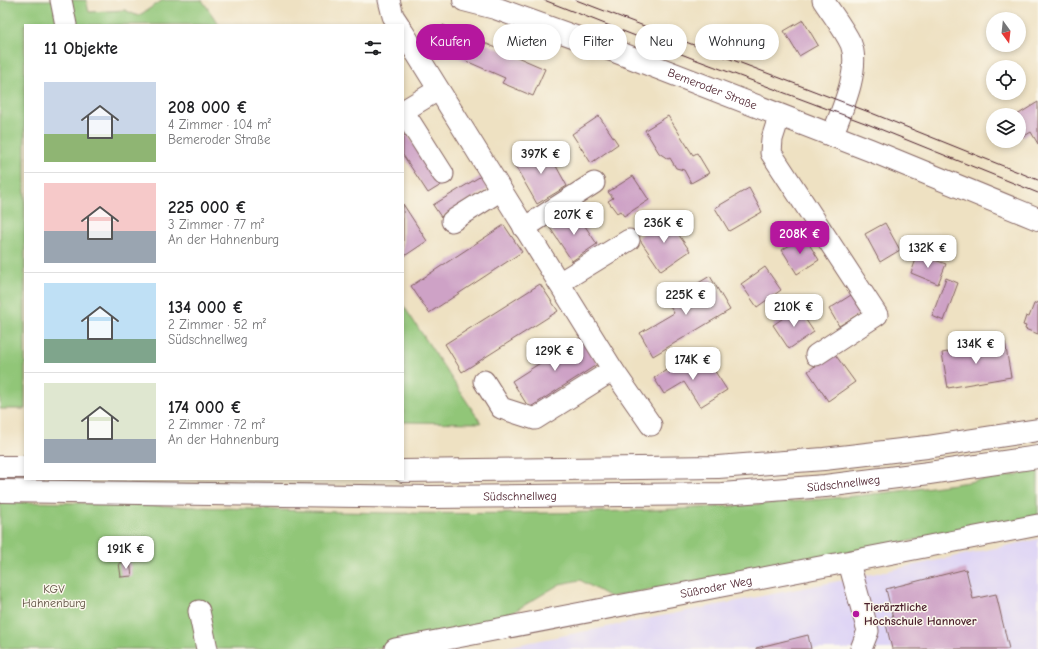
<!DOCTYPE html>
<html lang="de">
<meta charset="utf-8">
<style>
body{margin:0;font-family:"Comic Neue",sans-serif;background:#f6f6f6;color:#202124;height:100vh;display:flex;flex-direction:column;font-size:15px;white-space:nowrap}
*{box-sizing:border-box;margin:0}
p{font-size:13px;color:#757577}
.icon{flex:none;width:22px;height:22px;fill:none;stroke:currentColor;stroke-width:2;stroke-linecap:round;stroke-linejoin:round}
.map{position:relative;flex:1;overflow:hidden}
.drawer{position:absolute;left:24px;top:24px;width:380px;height:456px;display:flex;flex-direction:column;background:#fff;border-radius:0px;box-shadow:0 2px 6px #0003}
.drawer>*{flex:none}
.top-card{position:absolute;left:416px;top:24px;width:380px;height:36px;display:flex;gap:8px}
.needle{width:26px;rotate:165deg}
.tools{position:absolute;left:986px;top:12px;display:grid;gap:8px}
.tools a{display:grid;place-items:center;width:40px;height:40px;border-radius:50%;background:#fff;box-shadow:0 2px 6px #0003;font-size:20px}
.price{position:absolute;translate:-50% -34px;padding:0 9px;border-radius:8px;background:#fff;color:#222;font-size:13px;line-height:26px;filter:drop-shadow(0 1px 2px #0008)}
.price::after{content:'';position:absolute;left:50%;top:24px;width:12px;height:9px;margin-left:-6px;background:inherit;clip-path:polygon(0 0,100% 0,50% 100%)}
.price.current{background:#b5179e;color:#fff}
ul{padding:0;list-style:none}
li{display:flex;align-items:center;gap:12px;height:100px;padding:0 20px}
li+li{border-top:1px solid #e0e0e0}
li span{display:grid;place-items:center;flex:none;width:112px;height:80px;border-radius:0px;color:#555}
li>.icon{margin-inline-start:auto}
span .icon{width:48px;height:48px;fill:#fffc;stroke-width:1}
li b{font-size:17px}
h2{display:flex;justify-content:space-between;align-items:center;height:48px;padding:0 20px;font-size:17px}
.tag{padding:0 14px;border-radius:18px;background:#fff;box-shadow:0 2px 6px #0003;font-size:14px;line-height:36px}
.tag.current{background:#b5179e;color:#fff}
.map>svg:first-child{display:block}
.built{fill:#dfd5f5}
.green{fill:#91c678;stroke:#6e7252}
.building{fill:#cea2c6}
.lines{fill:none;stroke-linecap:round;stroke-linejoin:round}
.minor-casing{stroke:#836360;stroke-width:23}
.major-casing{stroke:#836360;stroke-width:24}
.highway-casing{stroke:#836360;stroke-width:24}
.minor{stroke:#fff;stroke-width:21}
.major{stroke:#fff;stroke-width:22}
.highway{stroke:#fff;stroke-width:22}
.tram{stroke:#4a1f2b;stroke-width:1}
.poi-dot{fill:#b5179e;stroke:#fbf7ec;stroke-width:1.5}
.labels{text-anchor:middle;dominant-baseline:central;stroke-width:3;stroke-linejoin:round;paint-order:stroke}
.street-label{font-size:12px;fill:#4a1f2b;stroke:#fbf7ec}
.park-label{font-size:12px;fill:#5f5142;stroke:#fbf7ec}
.poi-label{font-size:12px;font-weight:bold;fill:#4a1f2b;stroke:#fbf7ec;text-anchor:start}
</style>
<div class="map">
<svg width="1038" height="649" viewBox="0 0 1038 649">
<rect width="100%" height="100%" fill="#fbf7ec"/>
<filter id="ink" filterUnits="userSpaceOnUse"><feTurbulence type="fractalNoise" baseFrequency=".025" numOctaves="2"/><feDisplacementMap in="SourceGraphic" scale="8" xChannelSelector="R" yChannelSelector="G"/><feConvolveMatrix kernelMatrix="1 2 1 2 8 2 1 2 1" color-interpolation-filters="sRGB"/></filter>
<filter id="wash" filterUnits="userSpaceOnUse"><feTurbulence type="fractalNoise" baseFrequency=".012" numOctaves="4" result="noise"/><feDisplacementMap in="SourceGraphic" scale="16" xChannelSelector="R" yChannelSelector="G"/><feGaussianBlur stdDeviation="0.9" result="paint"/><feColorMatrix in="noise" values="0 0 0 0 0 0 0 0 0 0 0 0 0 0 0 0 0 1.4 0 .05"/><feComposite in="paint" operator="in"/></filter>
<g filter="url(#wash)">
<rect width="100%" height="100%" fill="#eee1c2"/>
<path class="built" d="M1038,539V649H496L853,578Z"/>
<path class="green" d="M0,0H86L89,12L125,10L138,16L163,0H202L219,25H25V409H0Z
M403,305L481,423L403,422Z
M1038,471V517L610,597L580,580L560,584L493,624L373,649H0V502C113,502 226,509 340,512C573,517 808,511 1038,471Z"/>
<g id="blocks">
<path class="building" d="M803,20L818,45L799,56L784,31Z
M443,25L545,69L533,96L502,83L505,78L434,47Z
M1038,102V144L1031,132L1023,137L1019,130V115H1017Z
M599,116L618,144L591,163L572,134Z
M668,116L693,155L697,153L709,173L691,183L684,170L676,168L670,158L668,159L659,153L645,130Z
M407,134L441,185L428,193L403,155V136Z
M545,146L567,186L537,204L514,164Z
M481,176L488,189L441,217L433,205Z
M633,176L649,200L624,216L620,211L617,213L608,201L613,198L608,192Z
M749,188L762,212L729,231L715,208Z
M403,204L427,241L403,257Z
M575,211L597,244L572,261L550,228Z
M667,218L690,251L661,271L638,237Z
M885,223L900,250L880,262L865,234Z
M504,225L522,252L429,313L411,286Z
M804,236L819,260L797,274L782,250Z
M918,254L946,264L938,284L911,273Z
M765,267L781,290L757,307L741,284Z
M710,276L730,310L653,356L640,333L674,313L667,302Z
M946,278L958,283L944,321L932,316Z
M540,284L558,311L462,372L445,344Z
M851,295L862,312L839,326L829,309Z
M1038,302V334L1025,329L1026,326L1023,325L1026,316L1029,317L1034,304Z
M798,308L814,332L789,349L773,325Z
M581,337L598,364L529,408L512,381Z
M1005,342L1011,377L948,388L942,353Z
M834,353L855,382L828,401L808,371Z
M685,358L691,368L707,359L727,390L700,407L684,382L664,394L654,378Z
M130,562L132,576L121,577L119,563Z
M966,569L973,599L996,594L1009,649H892L885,620L893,618L886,589Z
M808,635L811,649H756V648Z"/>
</g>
</g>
<g filter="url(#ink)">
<use href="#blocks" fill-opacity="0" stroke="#836360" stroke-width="1"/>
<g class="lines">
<defs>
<g id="minor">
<path d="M61,0L66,25"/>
<path d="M389,0L393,16L399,25"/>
<path d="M823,0C832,14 844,29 851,44C861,69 841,112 832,136"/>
<path d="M403,32L613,370L535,419L501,408L484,381"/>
<path d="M403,111L443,174"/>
<path d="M403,111L438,90"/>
<path d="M779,117L772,139L771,153L877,315L816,355"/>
<path d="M452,221L501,190"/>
<path d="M524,228L594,183"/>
<path d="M559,283L629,240"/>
<path d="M613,370L651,425"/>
<path d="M849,563L868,631L861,649"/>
<path d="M199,611L207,649"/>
<path id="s1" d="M395,649L1038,525"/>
</g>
<g id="major">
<path id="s2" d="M464,0L495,8L617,52L870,150L1038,219"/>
</g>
<g id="highway">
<path d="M0,467H25"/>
<path d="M403,471L718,467L824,459L927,447L1038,430"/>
<path id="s3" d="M0,491L431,497L722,494L825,486L929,473L1038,457"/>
</g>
</defs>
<use href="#minor" class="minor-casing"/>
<use href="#major" class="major-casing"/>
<use href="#highway" class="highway-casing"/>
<use href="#minor" class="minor"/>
<use href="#major" class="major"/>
<use href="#highway" class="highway"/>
<path class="tram" d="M544,0L694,59L865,123L1038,193
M576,0L869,112L1038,180"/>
</g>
</g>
<circle class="poi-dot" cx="856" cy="614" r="4"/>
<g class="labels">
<g class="street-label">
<text stroke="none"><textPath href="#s2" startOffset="264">Bemeroder Straße</textPath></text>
<text stroke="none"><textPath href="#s3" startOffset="844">Südschnellweg</textPath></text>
<text stroke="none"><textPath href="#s3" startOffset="520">Südschnellweg</textPath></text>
<text stroke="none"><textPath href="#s1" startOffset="327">Süßroder Weg</textPath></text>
</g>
<g class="park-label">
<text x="54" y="589">KGV<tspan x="54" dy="14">Hahnenburg</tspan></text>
</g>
<g class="poi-label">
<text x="864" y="607">Tierärztliche<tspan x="864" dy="14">Hochschule Hannover</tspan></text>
</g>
</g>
</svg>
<div class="tools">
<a><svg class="needle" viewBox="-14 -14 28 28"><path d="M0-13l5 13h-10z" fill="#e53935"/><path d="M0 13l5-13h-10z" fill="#757577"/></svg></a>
<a><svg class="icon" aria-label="locate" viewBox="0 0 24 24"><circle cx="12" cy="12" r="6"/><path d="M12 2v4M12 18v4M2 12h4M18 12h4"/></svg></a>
<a><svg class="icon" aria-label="layers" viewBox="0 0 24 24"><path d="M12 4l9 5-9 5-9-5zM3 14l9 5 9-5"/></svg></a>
</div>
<b class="price" style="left:541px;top:175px">397K €</b>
<b class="price" style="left:574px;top:236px">207K €</b>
<b class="price" style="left:664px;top:244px">236K €</b>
<b class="price current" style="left:800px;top:255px">208K €</b>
<b class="price" style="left:928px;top:269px">132K €</b>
<b class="price" style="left:686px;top:316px">225K €</b>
<b class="price" style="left:794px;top:328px">210K €</b>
<b class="price" style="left:976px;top:365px">134K €</b>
<b class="price" style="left:555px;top:372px">129K €</b>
<b class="price" style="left:693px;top:381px">174K €</b>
<b class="price" style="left:126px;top:570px">191K €</b>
<div class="top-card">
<a class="tag current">Kaufen</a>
<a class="tag">Mieten</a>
<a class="tag">Filter</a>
<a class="tag">Neu</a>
<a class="tag">Wohnung</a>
</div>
<section class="drawer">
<h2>11 Objekte<svg class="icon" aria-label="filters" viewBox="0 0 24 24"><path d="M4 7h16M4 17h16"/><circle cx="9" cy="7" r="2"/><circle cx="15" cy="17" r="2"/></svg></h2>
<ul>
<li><span style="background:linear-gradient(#c9d6e8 65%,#8fb573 0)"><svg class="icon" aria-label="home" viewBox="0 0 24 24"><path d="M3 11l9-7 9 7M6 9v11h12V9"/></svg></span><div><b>208 000 €</b><p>4 Zimmer · 104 m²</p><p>Bemeroder Straße</p></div></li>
<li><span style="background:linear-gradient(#f6c9c9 60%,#9aa5b1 0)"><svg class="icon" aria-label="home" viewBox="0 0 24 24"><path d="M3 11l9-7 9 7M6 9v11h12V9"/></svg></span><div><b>225 000 €</b><p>3 Zimmer · 77 m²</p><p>An der Hahnenburg</p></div></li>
<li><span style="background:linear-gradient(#bfe0f5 70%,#7fa58c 0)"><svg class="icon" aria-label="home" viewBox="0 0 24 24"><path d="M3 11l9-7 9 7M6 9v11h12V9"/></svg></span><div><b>134 000 €</b><p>2 Zimmer · 52 m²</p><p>Südschnellweg</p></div></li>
<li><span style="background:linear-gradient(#dfe7d0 70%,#9aa5b1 0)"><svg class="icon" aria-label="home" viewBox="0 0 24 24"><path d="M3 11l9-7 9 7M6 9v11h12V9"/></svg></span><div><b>174 000 €</b><p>2 Zimmer · 72 m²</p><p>An der Hahnenburg</p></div></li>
</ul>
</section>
</div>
